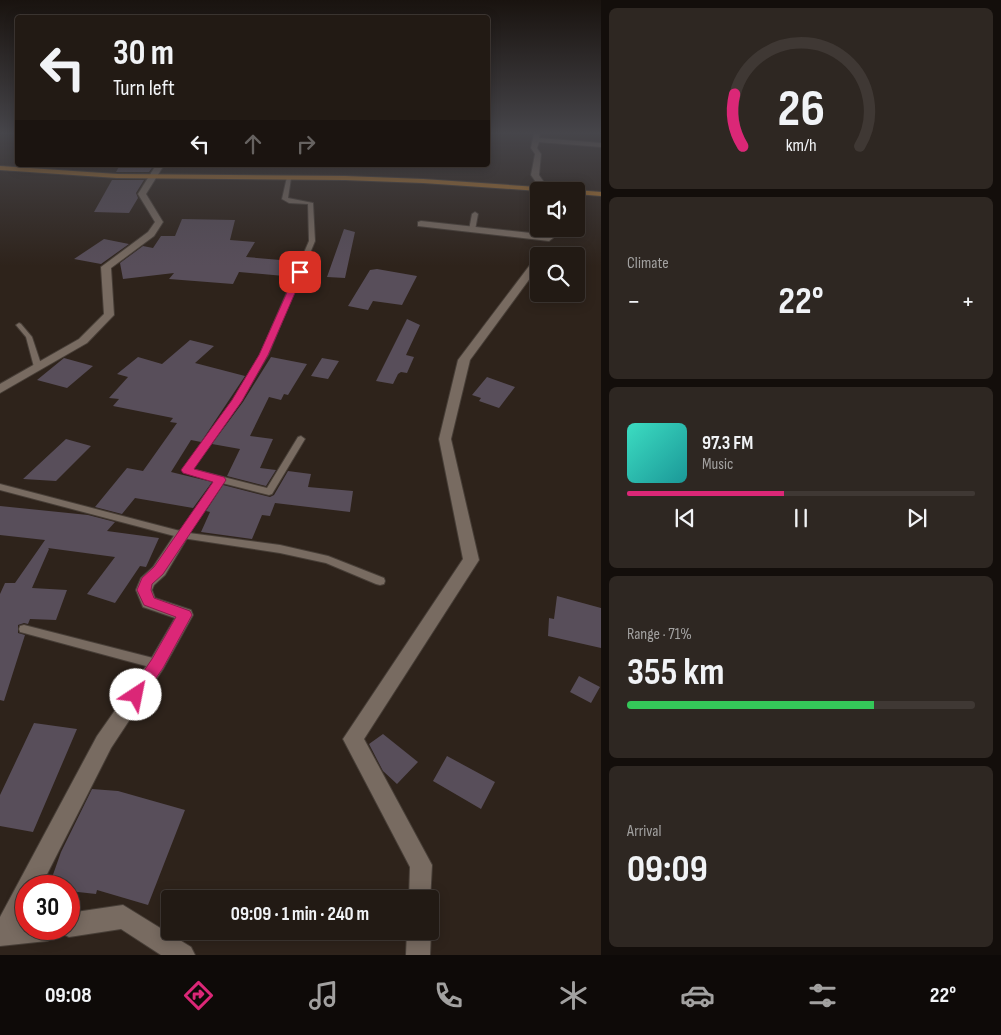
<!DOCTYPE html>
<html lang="en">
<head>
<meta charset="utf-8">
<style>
  body { margin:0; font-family:"Sofia Sans Condensed",sans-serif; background:#2e2722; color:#f1f3f6; height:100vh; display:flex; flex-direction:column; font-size:19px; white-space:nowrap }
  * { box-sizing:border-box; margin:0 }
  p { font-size:16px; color:#a2a1a0 }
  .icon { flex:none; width:28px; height:28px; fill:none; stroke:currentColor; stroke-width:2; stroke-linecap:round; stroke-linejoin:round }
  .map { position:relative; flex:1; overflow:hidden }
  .panel { display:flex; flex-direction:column; gap:8px; padding:8px; background:#130e0b; width:400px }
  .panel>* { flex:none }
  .guide { position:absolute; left:15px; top:15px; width:475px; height:152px; border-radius:5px; box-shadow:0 2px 12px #0003,0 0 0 1px #3f3834; background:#221a14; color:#f1f3f6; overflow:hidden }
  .controls { position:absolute; left:530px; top:182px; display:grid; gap:10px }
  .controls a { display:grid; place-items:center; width:55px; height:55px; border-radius:5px; background:#221a14; box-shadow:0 2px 12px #0003,0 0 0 1px #3f3834; font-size:25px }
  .speed { position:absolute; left:15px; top:875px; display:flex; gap:10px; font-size:25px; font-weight:700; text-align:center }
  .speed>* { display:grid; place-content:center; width:65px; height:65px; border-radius:50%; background:#221a14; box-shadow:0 2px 12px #0003,0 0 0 1px #3f3834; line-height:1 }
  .speed .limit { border:8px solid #d22; background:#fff; color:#111 }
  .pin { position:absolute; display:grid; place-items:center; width:42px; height:42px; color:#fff; margin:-21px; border-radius:10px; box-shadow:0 2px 8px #0006 }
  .me { position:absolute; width:55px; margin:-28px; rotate:34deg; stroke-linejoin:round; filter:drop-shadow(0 0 4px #0008) }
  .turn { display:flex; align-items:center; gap:18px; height:105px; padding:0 15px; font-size:22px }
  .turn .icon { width:65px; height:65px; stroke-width:2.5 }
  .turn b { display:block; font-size:35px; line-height:42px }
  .lanes { display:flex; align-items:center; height:48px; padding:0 15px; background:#0003; justify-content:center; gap:25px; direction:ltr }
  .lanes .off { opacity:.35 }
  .big { font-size:38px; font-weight:700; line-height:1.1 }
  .panel .tile { flex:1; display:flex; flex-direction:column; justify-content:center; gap:8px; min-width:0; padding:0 18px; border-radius:8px; background:#2e2722 }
  .panel .dial { align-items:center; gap:0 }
  .dial svg { height:130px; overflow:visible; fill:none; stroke:#3f3834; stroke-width:7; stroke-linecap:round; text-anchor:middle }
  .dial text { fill:#f1f3f6; stroke:none }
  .song { display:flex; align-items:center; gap:15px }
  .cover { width:60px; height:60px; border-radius:8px; background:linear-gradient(135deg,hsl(170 70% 55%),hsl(180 70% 35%)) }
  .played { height:5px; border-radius:2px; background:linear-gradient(90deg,#db2777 45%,#3f3834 45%) }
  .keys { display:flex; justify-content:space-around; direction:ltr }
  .heat { display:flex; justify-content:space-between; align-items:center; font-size:28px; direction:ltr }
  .charge { height:8px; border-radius:4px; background:linear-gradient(90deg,#34c759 71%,#3f3834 0) }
  .trip { position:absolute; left:161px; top:890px; width:278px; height:50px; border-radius:5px; background:#221a14; box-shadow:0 2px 12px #0003,0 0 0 1px #3f3834; font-weight:700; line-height:50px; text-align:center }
  .menu { display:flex; height:80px; justify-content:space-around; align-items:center; background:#0e0a08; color:#a2a1a0 }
  .menu .icon { width:35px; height:35px }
  .menu .current { color:#db2777 }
  .menu b { font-size:22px; color:#f1f3f6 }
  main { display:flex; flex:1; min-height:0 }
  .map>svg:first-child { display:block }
  .building { fill:#584e5a }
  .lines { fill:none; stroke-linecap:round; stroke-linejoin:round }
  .service-casing { stroke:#473e37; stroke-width:2 }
  .minor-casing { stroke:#473e37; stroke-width:2 }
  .primary-casing { stroke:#473e37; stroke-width:2 }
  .service { fill:#786b61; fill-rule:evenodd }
  .minor { fill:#786b61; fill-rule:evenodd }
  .primary { fill:#b5782c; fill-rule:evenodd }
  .route { fill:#db2777; stroke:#8e194d }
</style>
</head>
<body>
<main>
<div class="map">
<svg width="601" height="955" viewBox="0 0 601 955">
  <rect width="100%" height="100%" fill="#2e231b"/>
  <!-- building -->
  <path class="building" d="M120,165H154L149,172H116Z
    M112,180H144L136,193L138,198L129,213L94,212Z
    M182,219L235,220L230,240L255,242L246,257L292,261L284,276L239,272L233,284L169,279L174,273L123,279L120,263L143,246L153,248L161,236H175Z
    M344,229L355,232L345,278L327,277Z
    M104,239L129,244L101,264L74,259Z
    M377,269L417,276L402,305L373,301L368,310L348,306L370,270Z
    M407,319L420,325L406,355L414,357L407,373L401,372L398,374L393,384L376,381Z
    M190,340L214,346L195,363L245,376L201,442L191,440L171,472L212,482L193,508L135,498L122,514L95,507L127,468L143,471L177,423L170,422L173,418L113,406L119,399L109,398L128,377L117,374L138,357L162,364Z
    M271,357L307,364L288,395L284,394L281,400L269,397L250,436L273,439L260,468L276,470L266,486L227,476L240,449L212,444L243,402Z
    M64,358L93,366L67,388L37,380Z
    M322,358L339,361L328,379L311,376Z
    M487,377L515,387L499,408L479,401L481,398L472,395Z
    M66,439L91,446L56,481L23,479Z
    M288,471L311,474L308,487L353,491L350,512L275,503L270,516L262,515L252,539L201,532L210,512L206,511L223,485L270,497L274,495Z
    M0,506L88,515L115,522L107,531L159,538L146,567L140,566L115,603L87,594L115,557L48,548L49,549L32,588L67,590L56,620L30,619L28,624L24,623L18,625V633L25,635L4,701L0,700V594L5,583H15L45,540L0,535Z
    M557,596L601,608V648L548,636L549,618L554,619Z
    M579,676L600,687L591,703L570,692Z
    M34,723L77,729L33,832L0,826V795Z
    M383,734L418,762L397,784L383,771L369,744Z
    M447,756L495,782L481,809L433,781Z
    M92,789L118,791L185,810L148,905L97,890L96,894L69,891V886H49L61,852Z"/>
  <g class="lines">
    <defs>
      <path id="service" d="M287,177L291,178L288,198L313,203L315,241L268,355L241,401L192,469L267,488L298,437L301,436L305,439L272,494L269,495L222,483L189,533L280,545L328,556L384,578L385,581L384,584L380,585L376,584L326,563L280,553L182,538L0,490V484L180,531L215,481L184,472L183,470L233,400L260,355L309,241L308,204L289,203L282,199Z
        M475,212L478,214L475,230L472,232L469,230L472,214Z
        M19,323L21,324L32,337L42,367L41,369H38L34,367L26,337L16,325Z
        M24,625L157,659L161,661L163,664L161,667L157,669L24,633L20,632L19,629L20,626Z"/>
      <path id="minor" d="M534,133H540L539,138L601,143V147L539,142L537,148L541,154L539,175L550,191H542L531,175L535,154L531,148Z
        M156,165H164L146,194L163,222L154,236L111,268L114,315L87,343L0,393V384L79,339L104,314L101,267L148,232L155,222L138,194Z
        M421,221L549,235L553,238L549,241L418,226V222Z
        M539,256V266L470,360L451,439L479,560L364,739L432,865L430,902V899H409L410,867L343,739L463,559L439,439L458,360L536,257Z
        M182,530L187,531L189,535L165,575L154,585L152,590L155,598L191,610L193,615L163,669L111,748L41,886H26V914L23,921L26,920V929H59L55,937L47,941L0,946V917L97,736L151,659L175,618L143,607L136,590L141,578L153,567L177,531Z
        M123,905L191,947L195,955H161L121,929L69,937L61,933L59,929H69V913Z
        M430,929L431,931L430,955H406L407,931H430Z"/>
      <path id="primary" d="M0,166L117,174L345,176L423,179L566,189L570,191H539L423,183L345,180L117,178L0,170Z
        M576,190L601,192V196L576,194V191H573Z"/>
    </defs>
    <!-- service casing -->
    <use href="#service" class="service-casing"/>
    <!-- minor casing -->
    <use href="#minor" class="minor-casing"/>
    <!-- primary casing -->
    <use href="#primary" class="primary-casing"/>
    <!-- service -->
    <use href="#service" class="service"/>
    <!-- minor -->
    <use href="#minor" class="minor"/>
    <!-- primary -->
    <use href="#primary" class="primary"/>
  </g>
  <!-- sky -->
  <linearGradient id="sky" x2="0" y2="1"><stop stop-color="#19130f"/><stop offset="0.5" stop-color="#46454a"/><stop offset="1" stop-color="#46454a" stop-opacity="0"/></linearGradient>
  <rect width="601" height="266" fill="url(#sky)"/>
  <!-- route -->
  <path class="route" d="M297,270L304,272L268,355L242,401L194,469L224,477L226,480L163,574L152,584L151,590L154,598L190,611L192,615L163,668L141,700L136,702L131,700L129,695L131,690L152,659L176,617L144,605L137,590L142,578L154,567L213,482L183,473L181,470L232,400L259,355Z"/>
</svg>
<div class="controls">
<a><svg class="icon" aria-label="sound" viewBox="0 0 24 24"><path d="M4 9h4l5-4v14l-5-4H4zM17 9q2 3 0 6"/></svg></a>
<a><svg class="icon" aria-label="search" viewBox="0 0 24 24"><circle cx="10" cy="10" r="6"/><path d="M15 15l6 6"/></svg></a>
</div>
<div class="speed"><div class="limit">30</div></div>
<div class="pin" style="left:300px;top:272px;background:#d93025"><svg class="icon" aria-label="arrive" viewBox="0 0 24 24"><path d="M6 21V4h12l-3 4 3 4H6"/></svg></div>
<svg class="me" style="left:136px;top:695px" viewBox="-20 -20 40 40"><circle r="19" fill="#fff"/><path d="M0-13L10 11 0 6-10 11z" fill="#db2777"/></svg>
<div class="trip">09:09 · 1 min · 240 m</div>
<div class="guide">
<div class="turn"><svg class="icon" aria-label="left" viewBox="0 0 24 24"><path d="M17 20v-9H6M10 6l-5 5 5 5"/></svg><div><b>30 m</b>Turn left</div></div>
<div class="lanes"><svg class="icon" aria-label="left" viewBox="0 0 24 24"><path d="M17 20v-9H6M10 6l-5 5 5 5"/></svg><svg class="icon off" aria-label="ahead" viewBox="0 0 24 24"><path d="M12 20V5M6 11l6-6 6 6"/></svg><svg class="icon off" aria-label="right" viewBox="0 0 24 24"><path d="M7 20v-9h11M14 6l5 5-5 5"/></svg></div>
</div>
</div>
<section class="panel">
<div class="tile dial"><svg viewBox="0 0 100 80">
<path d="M14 69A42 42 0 1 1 86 69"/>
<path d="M14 69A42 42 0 0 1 9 37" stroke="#db2777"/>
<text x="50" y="56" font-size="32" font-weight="700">26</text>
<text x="50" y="72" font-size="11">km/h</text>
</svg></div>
<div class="tile"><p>Climate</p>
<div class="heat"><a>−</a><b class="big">22°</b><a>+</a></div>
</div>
<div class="tile">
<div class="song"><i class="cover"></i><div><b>97.3 FM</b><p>Music</p></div></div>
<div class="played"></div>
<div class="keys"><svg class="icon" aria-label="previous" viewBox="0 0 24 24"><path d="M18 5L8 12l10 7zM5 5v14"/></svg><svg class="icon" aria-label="pause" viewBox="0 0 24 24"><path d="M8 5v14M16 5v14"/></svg><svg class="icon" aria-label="next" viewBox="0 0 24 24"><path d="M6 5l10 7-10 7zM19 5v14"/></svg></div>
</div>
<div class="tile"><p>Range · 71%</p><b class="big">355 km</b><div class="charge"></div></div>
<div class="tile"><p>Arrival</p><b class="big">09:09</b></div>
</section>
</main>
<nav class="menu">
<b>09:08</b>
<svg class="icon current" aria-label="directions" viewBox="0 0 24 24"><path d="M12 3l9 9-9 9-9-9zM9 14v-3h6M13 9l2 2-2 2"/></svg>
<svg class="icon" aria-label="music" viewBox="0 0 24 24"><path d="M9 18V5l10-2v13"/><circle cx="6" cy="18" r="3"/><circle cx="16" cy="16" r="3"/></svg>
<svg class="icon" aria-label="phone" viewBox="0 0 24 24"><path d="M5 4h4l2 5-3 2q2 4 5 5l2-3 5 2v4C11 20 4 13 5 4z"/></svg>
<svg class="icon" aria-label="climate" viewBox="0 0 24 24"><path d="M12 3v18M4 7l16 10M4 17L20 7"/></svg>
<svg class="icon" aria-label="car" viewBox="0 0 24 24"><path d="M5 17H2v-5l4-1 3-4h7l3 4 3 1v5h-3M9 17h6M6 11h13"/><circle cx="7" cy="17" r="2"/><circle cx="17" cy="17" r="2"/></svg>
<svg class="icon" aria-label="filters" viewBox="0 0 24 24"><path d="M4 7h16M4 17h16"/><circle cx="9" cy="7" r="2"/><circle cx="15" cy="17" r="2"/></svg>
<b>22°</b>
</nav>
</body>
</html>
